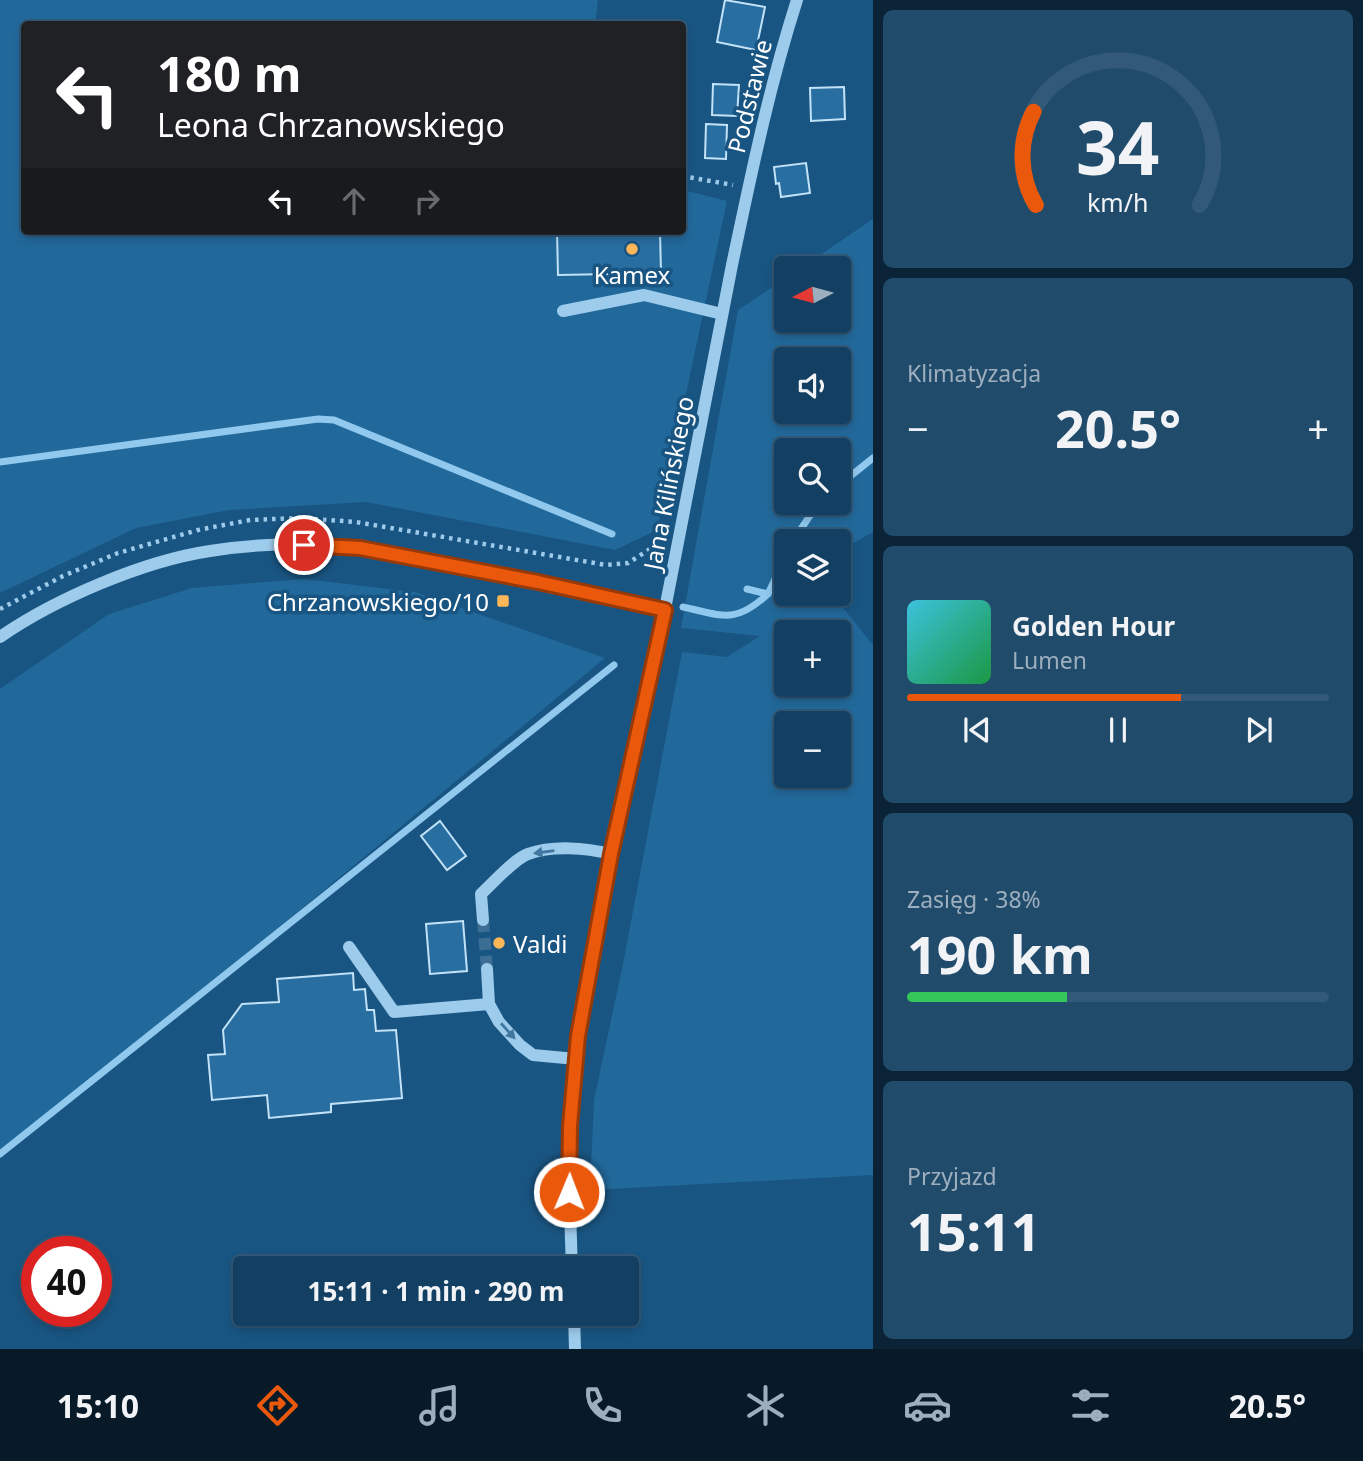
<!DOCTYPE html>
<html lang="pl">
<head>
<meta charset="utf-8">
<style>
  body { margin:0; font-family:"Noto Sans",sans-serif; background:#204b6b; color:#f1f3f6; height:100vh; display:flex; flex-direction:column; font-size:26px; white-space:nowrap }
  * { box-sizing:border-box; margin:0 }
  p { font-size:23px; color:#9dafbe }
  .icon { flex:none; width:38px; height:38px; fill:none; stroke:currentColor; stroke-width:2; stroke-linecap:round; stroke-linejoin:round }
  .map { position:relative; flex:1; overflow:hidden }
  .details { display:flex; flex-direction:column; gap:10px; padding:10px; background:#0a2336; width:490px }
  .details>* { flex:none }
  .banner { position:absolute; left:21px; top:21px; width:665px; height:214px; border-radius:7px; box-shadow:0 4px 10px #0003,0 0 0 2px #325977; background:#202124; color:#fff; overflow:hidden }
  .needle { width:46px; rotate:264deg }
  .buttons { position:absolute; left:774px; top:256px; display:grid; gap:14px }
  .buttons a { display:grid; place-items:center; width:77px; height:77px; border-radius:7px; background:#134062; box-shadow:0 4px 10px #0003,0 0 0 2px #325977; font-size:35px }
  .speed { position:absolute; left:21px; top:1236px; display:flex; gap:14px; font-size:35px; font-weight:700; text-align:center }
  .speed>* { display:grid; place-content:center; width:91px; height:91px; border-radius:50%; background:#134062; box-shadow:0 4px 10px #0003,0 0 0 2px #325977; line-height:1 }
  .speed .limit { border:10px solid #d22; background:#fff; color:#111 }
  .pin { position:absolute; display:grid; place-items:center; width:60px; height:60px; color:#fff; margin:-30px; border:4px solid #fff; border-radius:50%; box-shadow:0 2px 7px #0007 }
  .me { position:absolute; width:77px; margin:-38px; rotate:1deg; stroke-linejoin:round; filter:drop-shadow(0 0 5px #0008) }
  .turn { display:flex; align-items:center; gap:24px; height:147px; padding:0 21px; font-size:32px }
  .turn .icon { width:91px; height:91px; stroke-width:2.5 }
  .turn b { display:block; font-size:49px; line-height:60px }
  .lanes { display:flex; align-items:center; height:66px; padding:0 21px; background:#0003; justify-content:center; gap:35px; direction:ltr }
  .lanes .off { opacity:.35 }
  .big { font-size:52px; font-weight:700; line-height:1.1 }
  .details .tile { flex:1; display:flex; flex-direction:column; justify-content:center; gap:10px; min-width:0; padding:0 24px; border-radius:10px; background:#204b6b }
  .details .dial { align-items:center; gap:0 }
  .dial svg { height:182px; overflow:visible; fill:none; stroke:#325977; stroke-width:7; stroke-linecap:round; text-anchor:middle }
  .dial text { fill:#f1f3f6; stroke:none }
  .song { display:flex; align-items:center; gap:21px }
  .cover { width:84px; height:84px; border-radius:10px; background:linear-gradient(135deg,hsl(190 70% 55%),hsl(140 70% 35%)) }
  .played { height:7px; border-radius:4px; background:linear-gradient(90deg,#ea580c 65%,#325977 65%) }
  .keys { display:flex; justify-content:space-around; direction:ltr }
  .heat { display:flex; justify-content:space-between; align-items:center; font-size:38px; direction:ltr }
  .charge { height:10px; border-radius:5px; background:linear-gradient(90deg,#34c759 38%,#325977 0) }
  .trip { position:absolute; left:233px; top:1256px; width:406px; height:70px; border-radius:7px; background:#134062; box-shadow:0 4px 10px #0003,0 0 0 2px #325977; font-weight:700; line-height:70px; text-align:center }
  .tabs { display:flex; height:112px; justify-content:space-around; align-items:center; background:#081a27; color:#9dafbe }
  .tabs .icon { width:49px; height:49px }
  .tabs .selected { color:#ea580c }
  .tabs b { font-size:32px; color:#f1f3f6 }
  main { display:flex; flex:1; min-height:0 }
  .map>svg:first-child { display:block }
  .green { fill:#22699b; fill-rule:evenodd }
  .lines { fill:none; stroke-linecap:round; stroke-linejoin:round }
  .stream { stroke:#90c8ee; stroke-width:7 }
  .building { fill:#286ea1; stroke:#c2e2f8; stroke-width:2 }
  .minor-tunnel { stroke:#3c6e95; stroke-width:12; stroke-dasharray:12 6; stroke-linecap:butt }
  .path { stroke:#9dcbeb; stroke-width:4.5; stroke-dasharray:3.5 5; stroke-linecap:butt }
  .minor { stroke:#9dcbeb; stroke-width:12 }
  .oneway { fill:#4178a2 }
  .route-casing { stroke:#983908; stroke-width:18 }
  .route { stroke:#ea580c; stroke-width:12 }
  .poi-dot { fill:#feb758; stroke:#195582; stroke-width:2.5 }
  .labels { text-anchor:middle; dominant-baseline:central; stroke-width:7; stroke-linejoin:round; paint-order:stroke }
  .street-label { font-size:24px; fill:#fff; stroke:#195582 }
  .poi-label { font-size:24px; fill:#fff; stroke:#195582 }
</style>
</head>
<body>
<main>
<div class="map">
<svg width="873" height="1349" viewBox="0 0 873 1349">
  <rect width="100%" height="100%" fill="#195582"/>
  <!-- green -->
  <path class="green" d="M0,0H598L595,24H24V231H682L683,190L727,201L657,530L615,550L366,502L229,510L136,528L0,593Z
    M873,219V532L838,552V541H786V593H831L873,645V1175L590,1190L594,1100L623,964L682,652L727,657L760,636L681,628L738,310L786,278V320H838V268H801ZM786,359H838V411H786ZM786,450H838V502H786ZM786,632H838V684H786ZM786,723H838V775H786Z
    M304,579L415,592L605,658L0,1158V689L109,614L192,588Z"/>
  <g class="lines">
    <!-- stream -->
    <path class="stream" d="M0,462L318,419L334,420L612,534
      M838,486L873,458
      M793,541L819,502
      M747,589L768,594L786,556
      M683,607C724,616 735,624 768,594
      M0,1154L614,665"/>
  </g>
  <!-- building -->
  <path class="building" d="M725,0L765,7L756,50L717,42Z
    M713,84L739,85L737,116L712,115Z
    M844,87L845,119L811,121L810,88Z
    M706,124L727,125L726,159L705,158Z
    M806,163L810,193L781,197L779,183L776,184L774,167Z
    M557,231H660L661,273L558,275Z
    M440,821L466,856L447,870L421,836Z
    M463,921L467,971L430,974L426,924Z
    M353,973L354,990L365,989L367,1010H374L376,1031L396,1030L402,1098L331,1104V1112L269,1118L267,1095L212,1100L208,1055L225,1054L223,1030L242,1004L279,1002L277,979Z"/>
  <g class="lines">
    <!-- minor-tunnel -->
    <path class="minor-tunnel" d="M483,920L487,969"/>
    <!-- path -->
    <path class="path" d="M682,176L733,185
      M0,609L63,576L118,553L198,530L250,520L300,518L356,522L606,565L628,563L661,542"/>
    <!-- minor -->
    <path class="minor" d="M563,311L644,295L722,314
      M0,637C55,599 143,561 210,551C258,543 309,543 358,548C395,551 432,561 468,568C534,581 599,594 665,610
      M483,920L481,894C492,884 514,859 528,854C553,845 586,848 611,854
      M349,947L394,1012L489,1004
      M487,969L489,1004L499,1022L520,1045L533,1055L576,1059
      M572,1269C569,1191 567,1113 578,1035C599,892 636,751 665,609C688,494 709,379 732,265C751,175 769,87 797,0
      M574,1314L575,1349"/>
  </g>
  <!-- one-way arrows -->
  <defs><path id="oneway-solid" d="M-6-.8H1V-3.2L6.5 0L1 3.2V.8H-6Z" transform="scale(1.75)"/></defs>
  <g class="oneway">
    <use href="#oneway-solid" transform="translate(544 852) rotate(172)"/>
    <use href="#oneway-solid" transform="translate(508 1031) rotate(48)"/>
  </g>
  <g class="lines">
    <defs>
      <path id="route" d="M304,545L360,548L538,582L665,610L611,854L578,1036L570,1126L569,1192"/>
    </defs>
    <!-- route casing -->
    <use href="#route" class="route-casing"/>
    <!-- route -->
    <use href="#route" class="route"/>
  </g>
  <!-- markers -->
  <g class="poi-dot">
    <circle cx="632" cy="249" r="7"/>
    <rect x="496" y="594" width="14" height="14" rx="3.5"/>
    <circle cx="499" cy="943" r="7"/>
  </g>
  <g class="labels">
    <!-- street labels -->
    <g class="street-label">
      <text transform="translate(749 96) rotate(-76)">Podstawie</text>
      <text transform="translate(668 483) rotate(-79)">Jana Kilińskiego</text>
    </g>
    <!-- poi labels -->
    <g class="poi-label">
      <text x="632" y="274">Kamex</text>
      <text x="489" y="601" text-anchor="end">Chrzanowskiego/10</text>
      <text x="513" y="943" text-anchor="start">Valdi</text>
    </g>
  </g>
</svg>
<div class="buttons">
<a><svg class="needle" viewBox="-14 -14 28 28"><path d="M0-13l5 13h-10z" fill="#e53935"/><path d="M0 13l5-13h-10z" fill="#9dafbe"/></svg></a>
<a><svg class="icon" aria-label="sound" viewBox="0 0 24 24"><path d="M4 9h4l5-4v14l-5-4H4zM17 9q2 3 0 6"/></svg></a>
<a><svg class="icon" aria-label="search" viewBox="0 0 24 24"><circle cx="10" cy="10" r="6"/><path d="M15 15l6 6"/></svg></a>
<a><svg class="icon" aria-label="layers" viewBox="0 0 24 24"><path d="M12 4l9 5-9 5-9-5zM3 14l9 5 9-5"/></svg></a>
<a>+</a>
<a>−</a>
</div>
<div class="speed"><div class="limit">40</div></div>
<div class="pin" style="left:304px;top:545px;background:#d93025"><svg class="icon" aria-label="arrive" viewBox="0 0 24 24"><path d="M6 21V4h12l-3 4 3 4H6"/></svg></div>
<svg class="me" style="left:569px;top:1192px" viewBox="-20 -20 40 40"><circle r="17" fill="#ea580c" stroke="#fff" stroke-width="3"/><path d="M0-11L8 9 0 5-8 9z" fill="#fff"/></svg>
<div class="trip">15:11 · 1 min · 290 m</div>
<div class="banner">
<div class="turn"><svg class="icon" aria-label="left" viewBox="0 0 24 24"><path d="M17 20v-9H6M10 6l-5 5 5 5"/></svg><div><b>180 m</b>Leona Chrzanowskiego</div></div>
<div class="lanes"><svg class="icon" aria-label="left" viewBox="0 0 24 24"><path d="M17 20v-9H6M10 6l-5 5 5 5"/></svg><svg class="icon off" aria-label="ahead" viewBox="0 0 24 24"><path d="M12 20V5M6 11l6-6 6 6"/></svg><svg class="icon off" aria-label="right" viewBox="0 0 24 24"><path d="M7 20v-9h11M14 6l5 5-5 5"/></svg></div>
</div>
</div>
<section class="details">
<div class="tile dial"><svg viewBox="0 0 100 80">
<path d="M14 69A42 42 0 1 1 86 69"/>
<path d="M14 69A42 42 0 0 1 13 28" stroke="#ea580c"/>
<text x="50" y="56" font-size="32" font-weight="700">34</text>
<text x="50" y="72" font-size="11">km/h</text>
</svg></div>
<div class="tile"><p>Klimatyzacja</p>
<div class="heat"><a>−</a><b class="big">20.5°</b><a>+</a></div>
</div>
<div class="tile">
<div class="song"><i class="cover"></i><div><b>Golden Hour</b><p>Lumen</p></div></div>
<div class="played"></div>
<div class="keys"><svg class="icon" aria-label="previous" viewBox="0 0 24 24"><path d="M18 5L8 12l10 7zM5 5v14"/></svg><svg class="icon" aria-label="pause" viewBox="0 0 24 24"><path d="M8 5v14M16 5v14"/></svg><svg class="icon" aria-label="next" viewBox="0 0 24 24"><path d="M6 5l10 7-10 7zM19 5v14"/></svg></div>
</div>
<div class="tile"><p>Zasięg · 38%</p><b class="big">190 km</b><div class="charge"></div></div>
<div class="tile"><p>Przyjazd</p><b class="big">15:11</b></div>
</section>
</main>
<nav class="tabs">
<b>15:10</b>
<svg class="icon selected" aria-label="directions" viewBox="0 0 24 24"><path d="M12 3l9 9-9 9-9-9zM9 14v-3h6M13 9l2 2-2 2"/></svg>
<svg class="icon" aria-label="music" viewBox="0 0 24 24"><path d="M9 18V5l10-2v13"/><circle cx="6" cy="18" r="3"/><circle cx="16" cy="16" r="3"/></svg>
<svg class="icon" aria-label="phone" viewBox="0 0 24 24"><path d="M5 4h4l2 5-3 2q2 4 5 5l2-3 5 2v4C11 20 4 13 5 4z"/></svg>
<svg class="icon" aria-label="climate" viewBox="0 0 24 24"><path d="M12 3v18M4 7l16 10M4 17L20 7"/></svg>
<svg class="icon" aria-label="car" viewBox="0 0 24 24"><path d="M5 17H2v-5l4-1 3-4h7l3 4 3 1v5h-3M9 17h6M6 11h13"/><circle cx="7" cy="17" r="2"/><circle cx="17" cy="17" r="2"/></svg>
<svg class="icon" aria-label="filters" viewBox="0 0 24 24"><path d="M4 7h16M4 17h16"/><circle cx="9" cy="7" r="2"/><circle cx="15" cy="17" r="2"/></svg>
<b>20.5°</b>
</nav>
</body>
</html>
